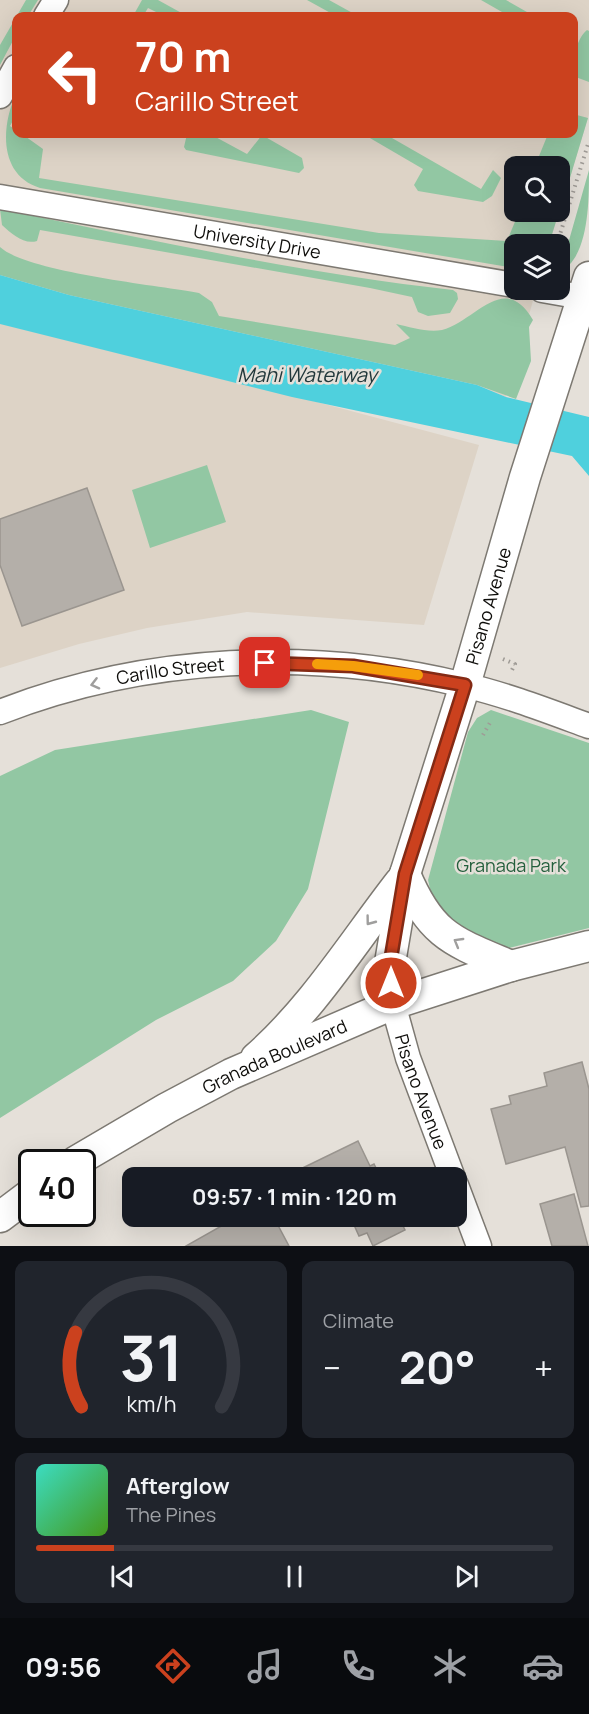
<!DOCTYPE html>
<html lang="en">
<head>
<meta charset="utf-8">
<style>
  body { margin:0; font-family:Manrope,sans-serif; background:#20242c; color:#f1f3f6; height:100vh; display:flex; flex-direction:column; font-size:22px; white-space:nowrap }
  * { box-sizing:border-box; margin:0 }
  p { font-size:20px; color:#9ea1a6 }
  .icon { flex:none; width:33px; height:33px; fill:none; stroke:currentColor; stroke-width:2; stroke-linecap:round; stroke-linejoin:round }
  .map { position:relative; height:1246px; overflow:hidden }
  .details { display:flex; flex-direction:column; gap:15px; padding:15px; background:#0d0f14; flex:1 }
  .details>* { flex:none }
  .top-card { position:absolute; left:12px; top:12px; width:566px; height:126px; border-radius:12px; box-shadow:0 6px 24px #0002; background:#cb411e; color:#fff; overflow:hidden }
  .fabs { position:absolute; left:504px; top:156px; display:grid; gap:12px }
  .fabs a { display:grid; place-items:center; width:66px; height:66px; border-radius:12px; background:#171b24; box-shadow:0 6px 24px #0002; font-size:30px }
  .speed { position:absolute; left:18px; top:1149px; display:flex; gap:12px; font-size:30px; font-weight:700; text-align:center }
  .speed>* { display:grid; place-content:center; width:78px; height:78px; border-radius:50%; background:#171b24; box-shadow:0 6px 24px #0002; line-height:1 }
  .speed .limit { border:3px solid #111; border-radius:9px; background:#fff; color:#111 }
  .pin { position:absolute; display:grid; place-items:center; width:51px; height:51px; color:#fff; margin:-26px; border-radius:12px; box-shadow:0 3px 9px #0006 }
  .me { position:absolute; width:66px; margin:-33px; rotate:0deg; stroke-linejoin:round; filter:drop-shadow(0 0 4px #0008) }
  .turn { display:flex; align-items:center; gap:21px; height:126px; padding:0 24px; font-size:27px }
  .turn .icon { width:78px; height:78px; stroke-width:2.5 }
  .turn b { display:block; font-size:42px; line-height:51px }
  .big { font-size:45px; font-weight:700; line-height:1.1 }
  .details .widget { flex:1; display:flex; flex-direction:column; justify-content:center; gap:9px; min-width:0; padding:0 21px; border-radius:12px; background:#20242c }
  .details .dial { align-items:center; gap:0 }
  .dial svg { height:156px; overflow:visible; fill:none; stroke:#363941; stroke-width:7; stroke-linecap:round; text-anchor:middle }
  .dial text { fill:#f1f3f6; stroke:none }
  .song { display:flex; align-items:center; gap:18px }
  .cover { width:72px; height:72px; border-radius:9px; background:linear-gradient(135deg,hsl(170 70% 55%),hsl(100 70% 35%)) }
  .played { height:6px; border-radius:3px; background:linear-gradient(90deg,#cb411e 15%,#363941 15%) }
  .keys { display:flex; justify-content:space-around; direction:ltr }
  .heat { display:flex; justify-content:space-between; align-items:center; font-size:33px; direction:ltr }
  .details .tiles { flex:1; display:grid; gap:15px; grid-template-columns:1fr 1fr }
  .widget:last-child { grid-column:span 2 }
  .trip { position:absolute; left:122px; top:1167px; width:345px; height:60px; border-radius:12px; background:#171b24; box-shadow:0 6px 24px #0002; font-weight:700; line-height:60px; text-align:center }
  .tab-bar { display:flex; height:96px; justify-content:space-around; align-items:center; background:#090b0e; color:#9ea1a6 }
  .tab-bar .icon { width:42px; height:42px }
  .tab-bar .on { color:#cb411e }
  .tab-bar b { font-size:27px; color:#f1f3f6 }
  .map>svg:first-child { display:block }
  .built { fill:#ddd3c6; fill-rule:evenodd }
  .green { fill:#92c7a3 }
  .water { fill:#4fd0dd }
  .building { fill:#b4afa9; stroke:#9a958f; stroke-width:1.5 }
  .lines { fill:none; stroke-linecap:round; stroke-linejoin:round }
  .minor-casing { stroke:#7d7972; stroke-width:27 }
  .tertiary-casing { stroke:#7d7972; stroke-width:33 }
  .path { stroke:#9f9b96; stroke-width:4; stroke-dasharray:1.5 4.5; stroke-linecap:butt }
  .minor { stroke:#fff; stroke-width:24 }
  .tertiary { stroke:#fff; stroke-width:30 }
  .oneway { stroke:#9f9e9d }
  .route-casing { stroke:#842a14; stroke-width:15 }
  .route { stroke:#cb411e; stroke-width:10 }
  .slow { stroke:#f59e0b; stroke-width:10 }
  .labels { text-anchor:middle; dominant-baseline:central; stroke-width:5; stroke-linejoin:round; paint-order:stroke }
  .street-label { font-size:18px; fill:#0e0d0a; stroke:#e5e0d9 }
  .park-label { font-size:18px; fill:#235f3c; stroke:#e5e0d9 }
  .water-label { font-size:20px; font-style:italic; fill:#22383b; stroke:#e5e0d9 }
</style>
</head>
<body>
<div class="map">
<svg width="589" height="1246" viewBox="0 0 589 1246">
  <rect width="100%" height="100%" fill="#e5e0d9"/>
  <!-- built -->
  <path class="built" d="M0,0H589V114L560,211V166H514V212H559L549,244H514V290H536L506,397L477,385L69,295L0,275ZM16,16H573V134H16Z
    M0,318L479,445L424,625L247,612L147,628L79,644L0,668Z"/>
  <!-- green -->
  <path class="green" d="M26,0H38L28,16H16V35L0,65V45Z
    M142,0H158L187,16H164L148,8L143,16H133Z
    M307,0H329L358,16H336Z
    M481,0H506L534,16H509Z
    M587,30L589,31V82L573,76C573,62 575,40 587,30Z
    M16,94V115L10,126L16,130V134H22L43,149L39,178L379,233L507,241L519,212H559L549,244H514V268L40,188C0,176 0,129 16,94Z
    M573,114L588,118L560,211V166H535L548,134H573Z
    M187,134H210L247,154L262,135L302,158L304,168L299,173L186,150L184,147Z
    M363,134H385L481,189L493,170L501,178L492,196L483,202L418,191L414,185L423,169Z
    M589,170C589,202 589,257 560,272Z
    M0,209C150,240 301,273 453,290L457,293L458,299L450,313L428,316L418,312L412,297L370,288L40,230L37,241C24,245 12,234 2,225Z
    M0,247C27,272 156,285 199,293L212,302L219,316L395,345L410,338L396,324C410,327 428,333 442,330C475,322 504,270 533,320L529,327L531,361L516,399L477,385L69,295L0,275Z
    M207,465L226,522L150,548L132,490Z
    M311,710L349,722L308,889L276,941L233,981L156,1020L0,1118V776L55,750Z
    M491,710L589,743V928L509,948C489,945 450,923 438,906C432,898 430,889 428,880L468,732L477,718Z"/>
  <!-- water -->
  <path class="water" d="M0,275L69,295L477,385L506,397L589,417V476L572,456L292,397L0,324Z"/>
  <!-- building -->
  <path class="building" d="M87,488L124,590L22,626L0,565V519Z
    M582,1062L589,1089V1206L581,1207L565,1147L506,1164L491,1109L511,1104L509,1096L547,1086L544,1073Z
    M358,1141L370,1166L374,1164L381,1178H282Z
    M574,1194L588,1246H552L540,1204Z
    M239,1216H273L289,1246H186Z
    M350,1216H398L405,1230L373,1246L367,1233L359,1236Z"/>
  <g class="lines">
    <defs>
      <g id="minor">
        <path d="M46,16L56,0"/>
        <path d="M0,96L16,67"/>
        <path id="s1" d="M0,197L514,285"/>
        <path d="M542,290L582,297"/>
        <path id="s2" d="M0,712C146,655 313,648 464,685C507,695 548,711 589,726"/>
        <path id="s3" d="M393,1004L408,1058L453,1178"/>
        <path d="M456,1185L479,1246"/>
      </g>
      <g id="tertiary">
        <path d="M405,874C431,936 452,941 511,966"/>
        <path id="s4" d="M393,1004L390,963L405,874L465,685L525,477L589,277"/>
        <path d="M256,1058C313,1008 354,941 400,882"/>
        <path id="s5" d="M75,1162L167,1108L231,1074L393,1004L511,966L589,946"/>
        <path d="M0,1217L32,1193"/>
      </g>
    </defs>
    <!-- minor casing -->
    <use href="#minor" class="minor-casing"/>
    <!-- tertiary casing -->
    <use href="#tertiary" class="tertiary-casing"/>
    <!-- path -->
    <path class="path" d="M557,244L589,141
      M503,659L515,664L512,670
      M483,735L491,721"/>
    <!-- minor -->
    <use href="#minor" class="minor"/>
    <!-- tertiary -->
    <use href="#tertiary" class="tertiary"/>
  </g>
  <!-- one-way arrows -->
  <defs><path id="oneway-chevron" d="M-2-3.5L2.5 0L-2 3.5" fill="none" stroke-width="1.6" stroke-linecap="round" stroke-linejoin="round" transform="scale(1.5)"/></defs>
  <g class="oneway">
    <use href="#oneway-chevron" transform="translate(95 684) rotate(166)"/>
    <use href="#oneway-chevron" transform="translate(370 921) rotate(127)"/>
    <use href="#oneway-chevron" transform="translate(458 942) rotate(-150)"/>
  </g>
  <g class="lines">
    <defs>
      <path id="route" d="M265,663L353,666L465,685L405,874L390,963L391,983"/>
    </defs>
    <!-- route casing -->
    <use href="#route" class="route-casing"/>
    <!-- route -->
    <use href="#route" class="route"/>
    <!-- slow -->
    <path class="slow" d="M317,664L353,666L418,675"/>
  </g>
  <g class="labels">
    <!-- street labels -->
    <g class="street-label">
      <text stroke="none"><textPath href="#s1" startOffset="261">University Drive</textPath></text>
      <text stroke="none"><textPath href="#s4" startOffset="412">Pisano Avenue</textPath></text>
      <text stroke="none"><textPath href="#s2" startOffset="176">Carillo Street</textPath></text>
      <text stroke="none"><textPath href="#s5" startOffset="226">Granada Boulevard</textPath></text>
      <text stroke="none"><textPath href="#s3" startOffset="92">Pisano Avenue</textPath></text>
    </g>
    <!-- park labels -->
    <g class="park-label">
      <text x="511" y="865">Granada Park</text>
    </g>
    <!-- water labels -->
    <g class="water-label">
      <text x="307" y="374">Mahi Waterway</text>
    </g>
  </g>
</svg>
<div class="fabs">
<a><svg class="icon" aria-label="search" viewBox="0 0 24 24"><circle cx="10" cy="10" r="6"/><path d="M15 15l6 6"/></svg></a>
<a><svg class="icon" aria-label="layers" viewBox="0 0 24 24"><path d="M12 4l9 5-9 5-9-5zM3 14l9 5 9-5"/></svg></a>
</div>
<div class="speed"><div class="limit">40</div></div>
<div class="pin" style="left:265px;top:663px;background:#d93025"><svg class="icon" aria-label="arrive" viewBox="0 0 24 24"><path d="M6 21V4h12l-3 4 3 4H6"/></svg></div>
<svg class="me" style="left:391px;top:983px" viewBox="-20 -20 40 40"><circle r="17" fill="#cb411e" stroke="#fff" stroke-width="3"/><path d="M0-11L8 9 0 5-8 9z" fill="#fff"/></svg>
<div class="trip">09:57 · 1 min · 120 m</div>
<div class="top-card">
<div class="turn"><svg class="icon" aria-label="left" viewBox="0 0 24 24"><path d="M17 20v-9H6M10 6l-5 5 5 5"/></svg><div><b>70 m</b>Carillo Street</div></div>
</div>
</div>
<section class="details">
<div class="tiles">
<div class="widget dial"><svg viewBox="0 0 100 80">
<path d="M14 69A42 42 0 1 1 86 69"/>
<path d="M14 69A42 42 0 0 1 11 31" stroke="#cb411e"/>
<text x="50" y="56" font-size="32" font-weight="700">31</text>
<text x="50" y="72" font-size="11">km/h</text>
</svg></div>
<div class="widget"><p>Climate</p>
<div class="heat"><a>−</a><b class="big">20°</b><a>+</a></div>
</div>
<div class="widget">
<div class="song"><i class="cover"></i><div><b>Afterglow</b><p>The Pines</p></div></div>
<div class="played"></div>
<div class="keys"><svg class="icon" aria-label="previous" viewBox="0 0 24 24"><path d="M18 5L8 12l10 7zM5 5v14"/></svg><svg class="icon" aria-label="pause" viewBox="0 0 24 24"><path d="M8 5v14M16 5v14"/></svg><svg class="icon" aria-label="next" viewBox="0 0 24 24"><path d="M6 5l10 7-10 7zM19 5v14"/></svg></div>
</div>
</div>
</section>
<nav class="tab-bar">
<b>09:56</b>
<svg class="icon on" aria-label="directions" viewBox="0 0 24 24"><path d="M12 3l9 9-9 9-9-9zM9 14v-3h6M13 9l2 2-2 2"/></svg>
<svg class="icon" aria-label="music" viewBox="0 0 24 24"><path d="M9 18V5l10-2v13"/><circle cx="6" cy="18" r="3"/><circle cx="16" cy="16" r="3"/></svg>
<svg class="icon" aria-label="phone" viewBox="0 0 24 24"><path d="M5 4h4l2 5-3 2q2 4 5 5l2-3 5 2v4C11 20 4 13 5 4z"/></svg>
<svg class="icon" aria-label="climate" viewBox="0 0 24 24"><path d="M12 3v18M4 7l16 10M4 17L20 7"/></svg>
<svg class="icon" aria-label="car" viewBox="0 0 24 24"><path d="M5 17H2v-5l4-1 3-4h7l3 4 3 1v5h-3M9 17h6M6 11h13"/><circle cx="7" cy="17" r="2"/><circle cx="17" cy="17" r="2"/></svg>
</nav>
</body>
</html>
